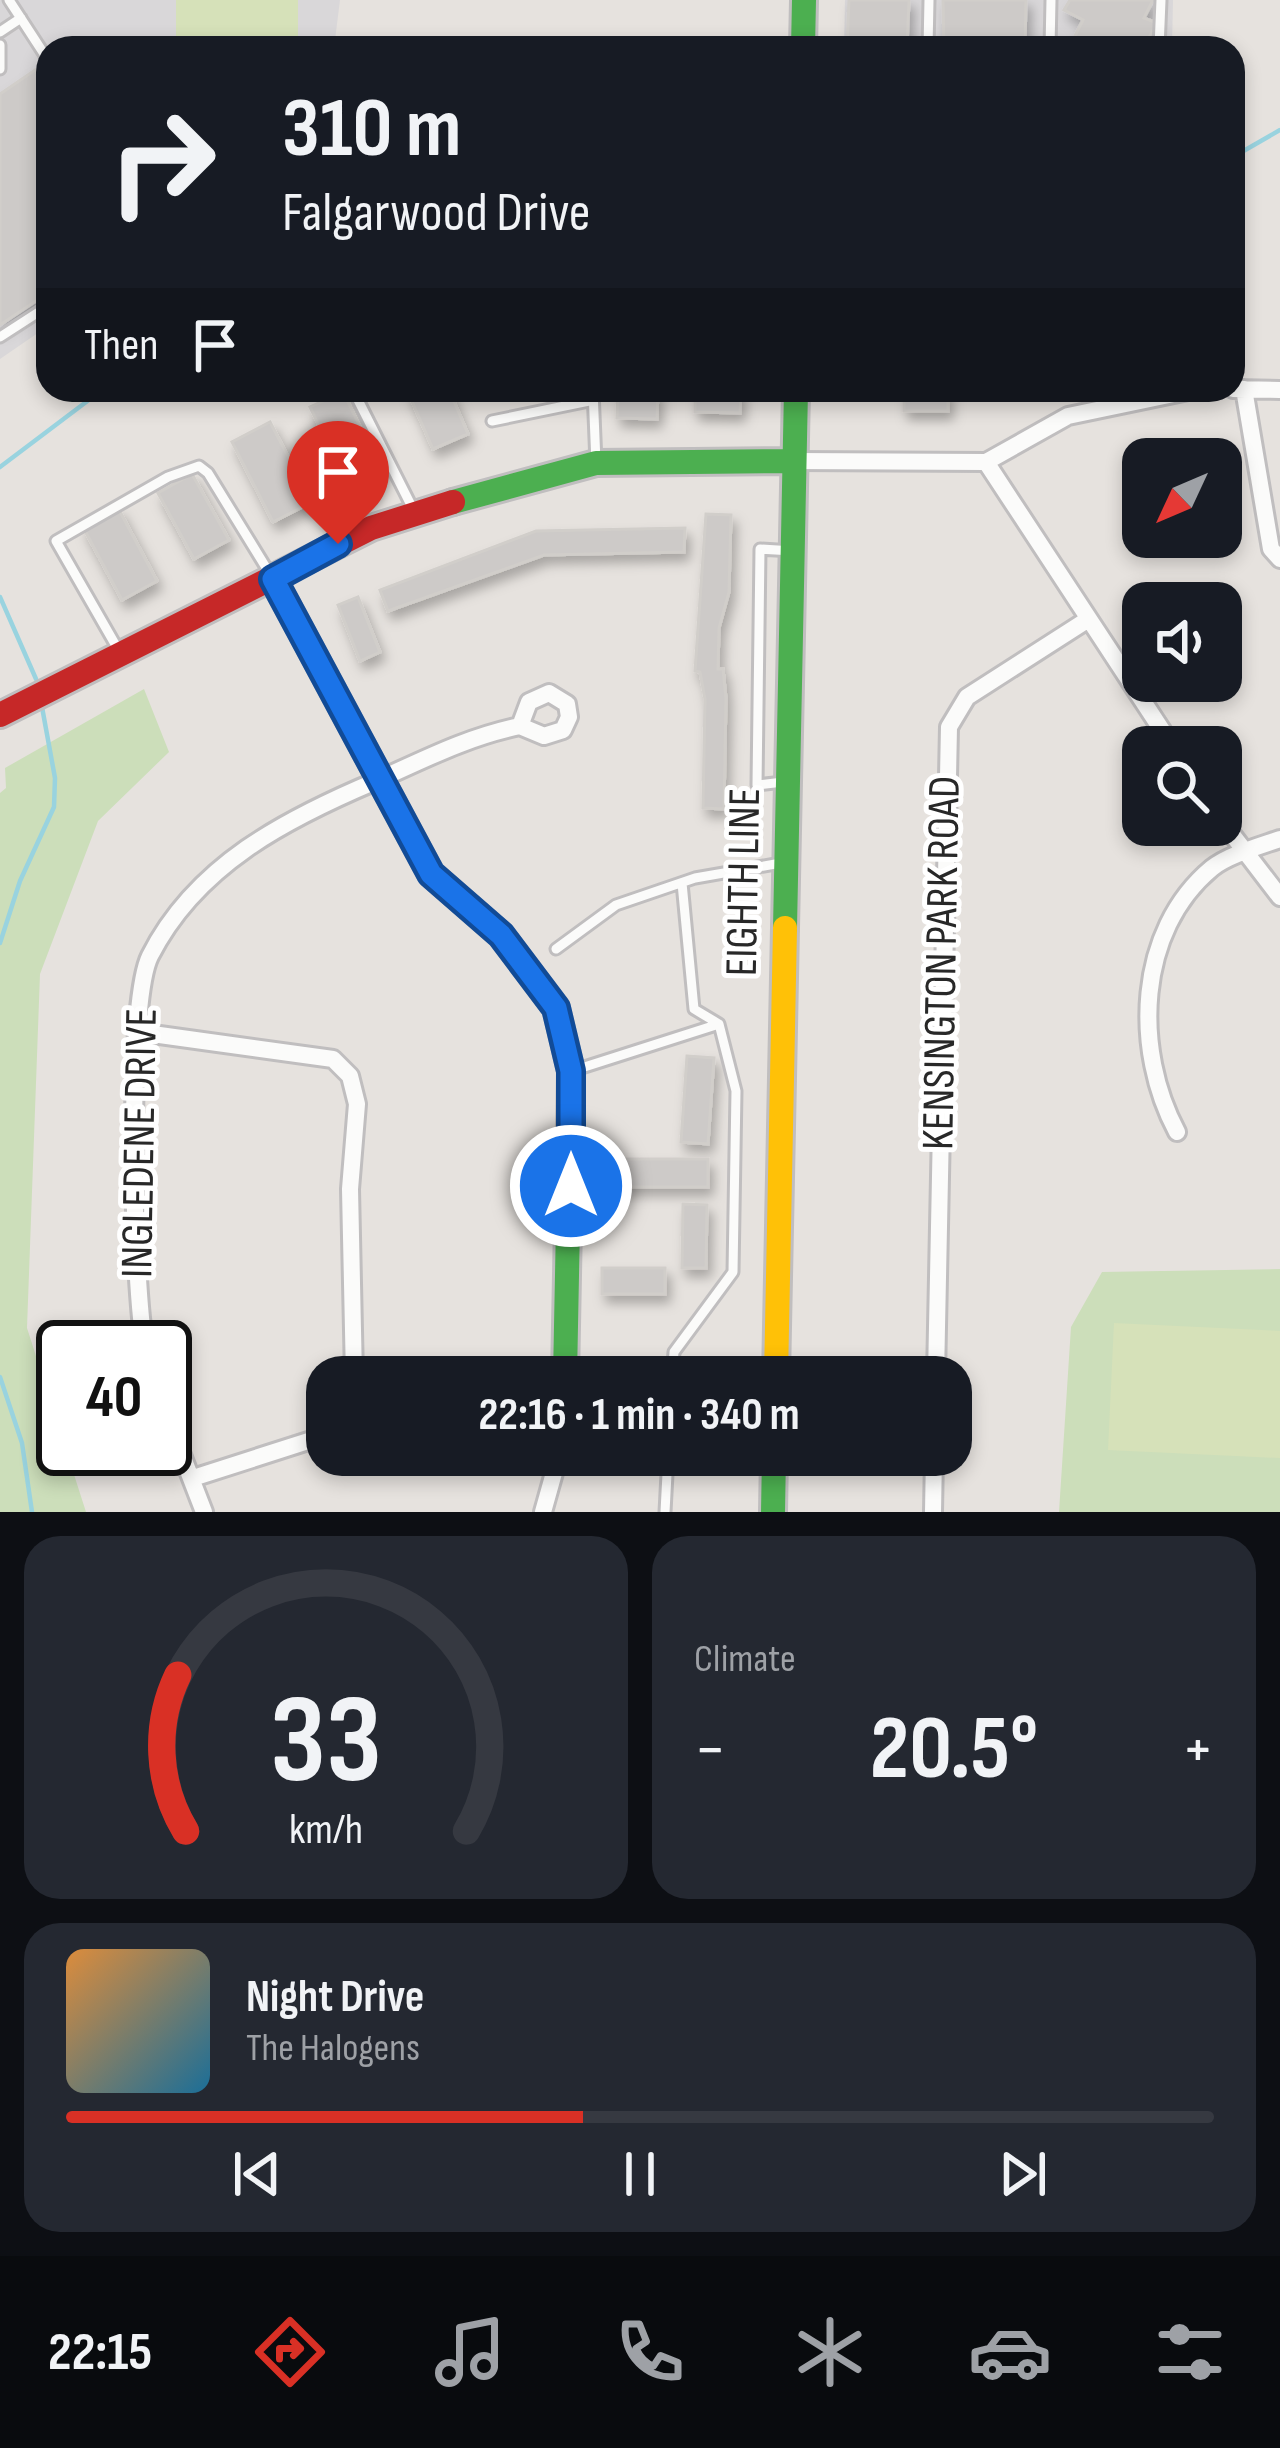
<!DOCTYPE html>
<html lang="en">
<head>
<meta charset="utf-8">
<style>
  body { margin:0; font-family:"Sofia Sans Condensed",sans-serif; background:#242831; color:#f1f3f6; height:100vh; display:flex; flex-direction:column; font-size:45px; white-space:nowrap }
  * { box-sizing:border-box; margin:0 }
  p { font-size:39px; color:#9ea1a6 }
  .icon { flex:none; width:66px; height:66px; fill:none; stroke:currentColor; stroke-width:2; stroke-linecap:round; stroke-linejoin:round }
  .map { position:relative; height:1512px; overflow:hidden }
  .panel { display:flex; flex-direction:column; gap:24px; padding:24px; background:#0d0f14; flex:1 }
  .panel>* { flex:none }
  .top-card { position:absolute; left:36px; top:36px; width:1209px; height:366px; border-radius:36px; box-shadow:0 6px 18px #0003; background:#171b24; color:#f1f3f6; overflow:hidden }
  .needle { width:78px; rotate:226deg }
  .buttons { position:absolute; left:1122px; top:438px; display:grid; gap:24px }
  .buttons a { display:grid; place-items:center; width:120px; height:120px; border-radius:24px; background:#171b24; box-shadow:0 6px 18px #0003; font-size:60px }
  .speed { position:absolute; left:36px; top:1320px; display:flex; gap:24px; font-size:60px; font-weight:700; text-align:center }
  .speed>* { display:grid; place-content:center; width:156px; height:156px; border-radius:50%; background:#171b24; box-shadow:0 6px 18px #0003; line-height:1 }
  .speed .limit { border:6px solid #111; border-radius:18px; background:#fff; color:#111 }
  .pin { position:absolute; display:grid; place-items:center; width:102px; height:102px; color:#fff; margin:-123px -51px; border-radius:50% 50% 50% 0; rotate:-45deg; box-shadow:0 0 12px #0007 }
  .pin .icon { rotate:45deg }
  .me { position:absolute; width:132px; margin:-66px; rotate:0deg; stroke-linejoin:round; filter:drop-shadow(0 0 9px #0008) }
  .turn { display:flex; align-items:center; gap:42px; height:252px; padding:0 48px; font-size:54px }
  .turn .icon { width:156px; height:156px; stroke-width:2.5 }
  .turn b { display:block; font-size:84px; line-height:102px }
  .then { display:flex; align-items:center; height:114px; padding:0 48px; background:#0003; gap:24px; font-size:45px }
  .big { font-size:90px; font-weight:700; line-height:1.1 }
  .panel .widget { flex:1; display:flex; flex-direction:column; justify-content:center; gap:18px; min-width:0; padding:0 42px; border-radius:36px; background:#242831 }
  .panel .dial { align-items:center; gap:0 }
  .dial svg { height:312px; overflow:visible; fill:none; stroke:#363941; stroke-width:7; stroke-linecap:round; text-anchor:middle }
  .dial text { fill:#f1f3f6; stroke:none }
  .song { display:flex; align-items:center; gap:36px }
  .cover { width:144px; height:144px; border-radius:18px; background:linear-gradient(135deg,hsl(30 70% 55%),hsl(200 70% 35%)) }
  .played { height:12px; border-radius:6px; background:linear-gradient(90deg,#d93025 45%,#363941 45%) }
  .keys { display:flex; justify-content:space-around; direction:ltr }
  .heat { display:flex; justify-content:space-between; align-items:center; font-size:66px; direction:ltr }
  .panel .tiles { flex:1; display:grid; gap:24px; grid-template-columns:1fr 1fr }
  .widget:last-child { grid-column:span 2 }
  .trip { position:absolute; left:306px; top:1356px; width:666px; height:120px; border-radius:36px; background:#171b24; box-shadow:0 6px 18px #0003; font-weight:700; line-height:120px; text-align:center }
  .dock { display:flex; height:192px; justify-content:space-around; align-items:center; background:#090b0e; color:#9ea1a6 }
  .dock .icon { width:84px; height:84px }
  .dock .active { color:#d93025 }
  .dock b { font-size:54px; color:#f1f3f6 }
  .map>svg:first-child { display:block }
  .industrial { fill:#d9d7d9 }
  .green { fill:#ccdeba }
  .pitch { fill:#d6e1b9 }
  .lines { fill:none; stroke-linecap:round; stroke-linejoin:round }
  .stream { stroke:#99d3df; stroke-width:4.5 }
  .building { fill:#cdcac8; stroke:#d1ceca; stroke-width:3; filter:url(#shadow) }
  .lane-casing { stroke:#c0bebf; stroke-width:15 }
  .street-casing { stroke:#c0bebf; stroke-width:22 }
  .fast-casing { stroke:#c0bebf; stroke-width:30 }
  .slow-casing { stroke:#c0bebf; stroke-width:30 }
  .jam-casing { stroke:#c0bebf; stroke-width:30 }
  .lane { stroke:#fbfbfa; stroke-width:9 }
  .street { stroke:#fbfbfa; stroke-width:16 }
  .fast { stroke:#4caf50; stroke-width:24 }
  .slow { stroke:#ffc107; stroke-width:24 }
  .jam { stroke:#c62828; stroke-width:24 }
  .route-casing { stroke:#114b97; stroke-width:30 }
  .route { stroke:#1a73e8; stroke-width:21 }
  .labels { text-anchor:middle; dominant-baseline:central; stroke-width:10; stroke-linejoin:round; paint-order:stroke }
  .street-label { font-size:45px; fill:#282828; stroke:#fff }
</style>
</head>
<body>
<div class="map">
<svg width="1280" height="1512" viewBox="0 0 1280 1512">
  <defs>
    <filter id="shadow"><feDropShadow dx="4.5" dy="8" stdDeviation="6" flood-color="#0004"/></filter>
  </defs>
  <rect width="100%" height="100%" fill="#e6e2de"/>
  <!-- industrial -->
  <path class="industrial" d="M0,0H340L334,48H48V326L0,359Z
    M845,0H1173L1172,48H844Z"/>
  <!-- green -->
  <path class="green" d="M144,689L169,752L98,821L40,974L27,1328L86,1512H0V793L6,788L5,768Z
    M1280,1269V1512H1059L1071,1327L1102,1272Z"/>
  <!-- pitch -->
  <path class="pitch" d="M176,0H298V48H176Z
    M1114,1323L1280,1331V1458L1108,1450Z"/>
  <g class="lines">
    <!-- stream -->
    <path class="stream" d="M1233,157L1280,130
      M0,467L102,390
      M0,597L36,679
      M0,943L20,881L54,807L55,778L42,707
      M0,1377L22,1443L32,1512"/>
  </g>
  <!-- building -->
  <path class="building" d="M849,0H909L907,48H847Z
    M943,0H1026L1025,48H944Z
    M1070,0H1153L1144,18L1157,23L1143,48H1069L1083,20L1064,10Z
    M35,70L48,90V293L0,325V94Z
    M407,390H449L468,434L433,449Z
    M618,390H658L657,419L617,418Z
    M695,390H741L740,413L695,412Z
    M904,390H948V411H904Z
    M343,392L381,469L347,485L310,407Z
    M270,422L312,502L273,522L232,442Z
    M192,474L229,540L194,559L158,493Z
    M118,508L157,581L122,600L83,527Z
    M706,514L731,515L729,592L719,628L718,669H723L726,698L724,809L703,808L705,699L700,672L695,671Z
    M685,528L684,552L544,555L388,611L380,590L536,531Z
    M358,597L380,652L360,661L338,605Z
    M687,1056L714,1058L708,1144L681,1142Z
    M606,1159H708V1187H606Z
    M683,1204L707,1205L706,1268H682Z
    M602,1268H665V1294H602Z"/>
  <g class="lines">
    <defs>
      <path id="lane" d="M9,0L48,60
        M0,32L21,18
        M0,45V69
        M928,48L929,0
        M1050,48L1051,0
        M1159,48L1161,0
        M0,337L48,306
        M353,390L415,513
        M593,390L596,463
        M492,421L594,400
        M119,651L56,541L168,477L199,466L208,473L270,574
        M783,782L757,785L760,549L793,551
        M556,949L616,905L695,878L781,863
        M575,1070L719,1024
        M672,1377L674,1352L733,1272L736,1091L719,1024L694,1009L682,883
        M665,1512L668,1455"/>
      <path id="street" d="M1233,389L1280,390
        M1244,389L1271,549L1280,559
        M794,461L986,462L1068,416L1193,390
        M986,462L1173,747
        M549,693L567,704L569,717L563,730L544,736L520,726L529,702Z
        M1221,820L1280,897
        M138,1032L333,1059L350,1076L357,1104L350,1189L354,1377
        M1177,1132C1133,1050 1136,931 1212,868C1228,855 1260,846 1280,839
        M145,1347C133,1287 126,1004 150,956C196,865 286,819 376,781C425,759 467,737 520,726
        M936,1377L949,727L967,697L1087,620
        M165,1411L204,1512
        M193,1478L327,1435
        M543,1512L559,1455
        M933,1512L934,1455"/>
      <path id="fast" d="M803,48L804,0
        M453,502L596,463L794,461
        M273,579L431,874L501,935L556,1008L571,1071L565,1377
        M785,928L796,390
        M773,1512L774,1455"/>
      <path id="slow" d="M776,1377L785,928"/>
      <path id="jam" d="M0,715L371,528L453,502"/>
    </defs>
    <!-- lane casing -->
    <use href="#lane" class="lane-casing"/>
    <!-- street casing -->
    <use href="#street" class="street-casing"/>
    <!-- fast casing -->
    <use href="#fast" class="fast-casing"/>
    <!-- slow casing -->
    <use href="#slow" class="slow-casing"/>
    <!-- jam casing -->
    <use href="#jam" class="jam-casing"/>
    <!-- lane -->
    <use href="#lane" class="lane"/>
    <!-- street -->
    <use href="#street" class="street"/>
    <!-- fast -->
    <use href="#fast" class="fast"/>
    <!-- slow -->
    <use href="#slow" class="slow"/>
    <!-- jam -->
    <use href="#jam" class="jam"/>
  </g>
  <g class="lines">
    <defs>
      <path id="route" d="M338,544L273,579L431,874L501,935L556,1008L571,1071V1186"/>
    </defs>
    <!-- route casing -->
    <use href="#route" class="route-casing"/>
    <!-- route -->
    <use href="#route" class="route"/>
  </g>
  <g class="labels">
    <!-- street labels -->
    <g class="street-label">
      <text transform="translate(744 882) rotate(-89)">EIGHTH LINE</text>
      <text transform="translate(942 963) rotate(-89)">KENSINGTON PARK ROAD</text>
      <text transform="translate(140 1143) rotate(-89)">INGLEDENE DRIVE</text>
    </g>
  </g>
</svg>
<div class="buttons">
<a><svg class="needle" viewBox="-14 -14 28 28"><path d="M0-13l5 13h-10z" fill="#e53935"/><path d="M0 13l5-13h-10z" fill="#9ea1a6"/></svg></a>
<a><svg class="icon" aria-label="sound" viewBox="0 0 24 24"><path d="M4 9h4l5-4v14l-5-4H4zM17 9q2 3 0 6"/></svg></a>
<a><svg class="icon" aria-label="search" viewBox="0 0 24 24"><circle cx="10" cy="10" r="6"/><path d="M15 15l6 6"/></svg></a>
</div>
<div class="speed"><div class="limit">40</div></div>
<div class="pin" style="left:338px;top:544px;background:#d93025"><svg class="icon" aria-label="arrive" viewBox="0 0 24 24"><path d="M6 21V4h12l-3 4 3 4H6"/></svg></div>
<svg class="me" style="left:571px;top:1186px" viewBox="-20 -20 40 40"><circle r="17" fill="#1a73e8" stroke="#fff" stroke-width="3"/><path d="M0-11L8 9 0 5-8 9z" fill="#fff"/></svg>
<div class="trip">22:16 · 1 min · 340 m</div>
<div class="top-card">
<div class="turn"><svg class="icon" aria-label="right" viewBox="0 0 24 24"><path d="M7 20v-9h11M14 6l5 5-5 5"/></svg><div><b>310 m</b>Falgarwood Drive</div></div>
<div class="then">Then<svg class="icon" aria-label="arrive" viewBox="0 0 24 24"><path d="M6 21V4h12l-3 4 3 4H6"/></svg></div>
</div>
</div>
<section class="panel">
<div class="tiles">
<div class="widget dial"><svg viewBox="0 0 100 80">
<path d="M14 69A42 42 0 1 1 86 69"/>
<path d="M14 69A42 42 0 0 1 12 29" stroke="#d93025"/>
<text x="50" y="56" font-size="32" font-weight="700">33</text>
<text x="50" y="72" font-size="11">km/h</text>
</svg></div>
<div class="widget"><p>Climate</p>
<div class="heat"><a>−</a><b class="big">20.5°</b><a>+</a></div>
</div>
<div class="widget">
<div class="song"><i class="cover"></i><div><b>Night Drive</b><p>The Halogens</p></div></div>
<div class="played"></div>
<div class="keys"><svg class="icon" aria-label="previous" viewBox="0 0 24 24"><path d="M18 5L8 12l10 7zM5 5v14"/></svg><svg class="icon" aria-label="pause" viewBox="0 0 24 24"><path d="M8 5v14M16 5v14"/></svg><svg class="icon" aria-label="next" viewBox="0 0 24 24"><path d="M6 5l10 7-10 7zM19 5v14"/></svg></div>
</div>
</div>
</section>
<nav class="dock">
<b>22:15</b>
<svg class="icon active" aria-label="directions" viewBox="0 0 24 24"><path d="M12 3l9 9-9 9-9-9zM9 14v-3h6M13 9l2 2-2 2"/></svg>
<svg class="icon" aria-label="music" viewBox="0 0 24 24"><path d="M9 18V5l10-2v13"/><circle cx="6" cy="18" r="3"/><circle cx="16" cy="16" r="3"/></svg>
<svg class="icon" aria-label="phone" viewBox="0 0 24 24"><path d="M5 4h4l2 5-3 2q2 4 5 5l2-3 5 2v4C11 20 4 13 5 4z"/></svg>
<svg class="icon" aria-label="climate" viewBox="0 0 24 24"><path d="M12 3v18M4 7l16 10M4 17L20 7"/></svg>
<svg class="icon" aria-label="car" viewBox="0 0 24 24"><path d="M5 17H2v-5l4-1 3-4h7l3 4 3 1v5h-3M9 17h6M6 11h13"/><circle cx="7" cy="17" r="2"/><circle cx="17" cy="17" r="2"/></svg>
<svg class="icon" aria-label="filters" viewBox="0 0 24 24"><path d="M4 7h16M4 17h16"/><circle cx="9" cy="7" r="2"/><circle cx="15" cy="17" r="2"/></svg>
</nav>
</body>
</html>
